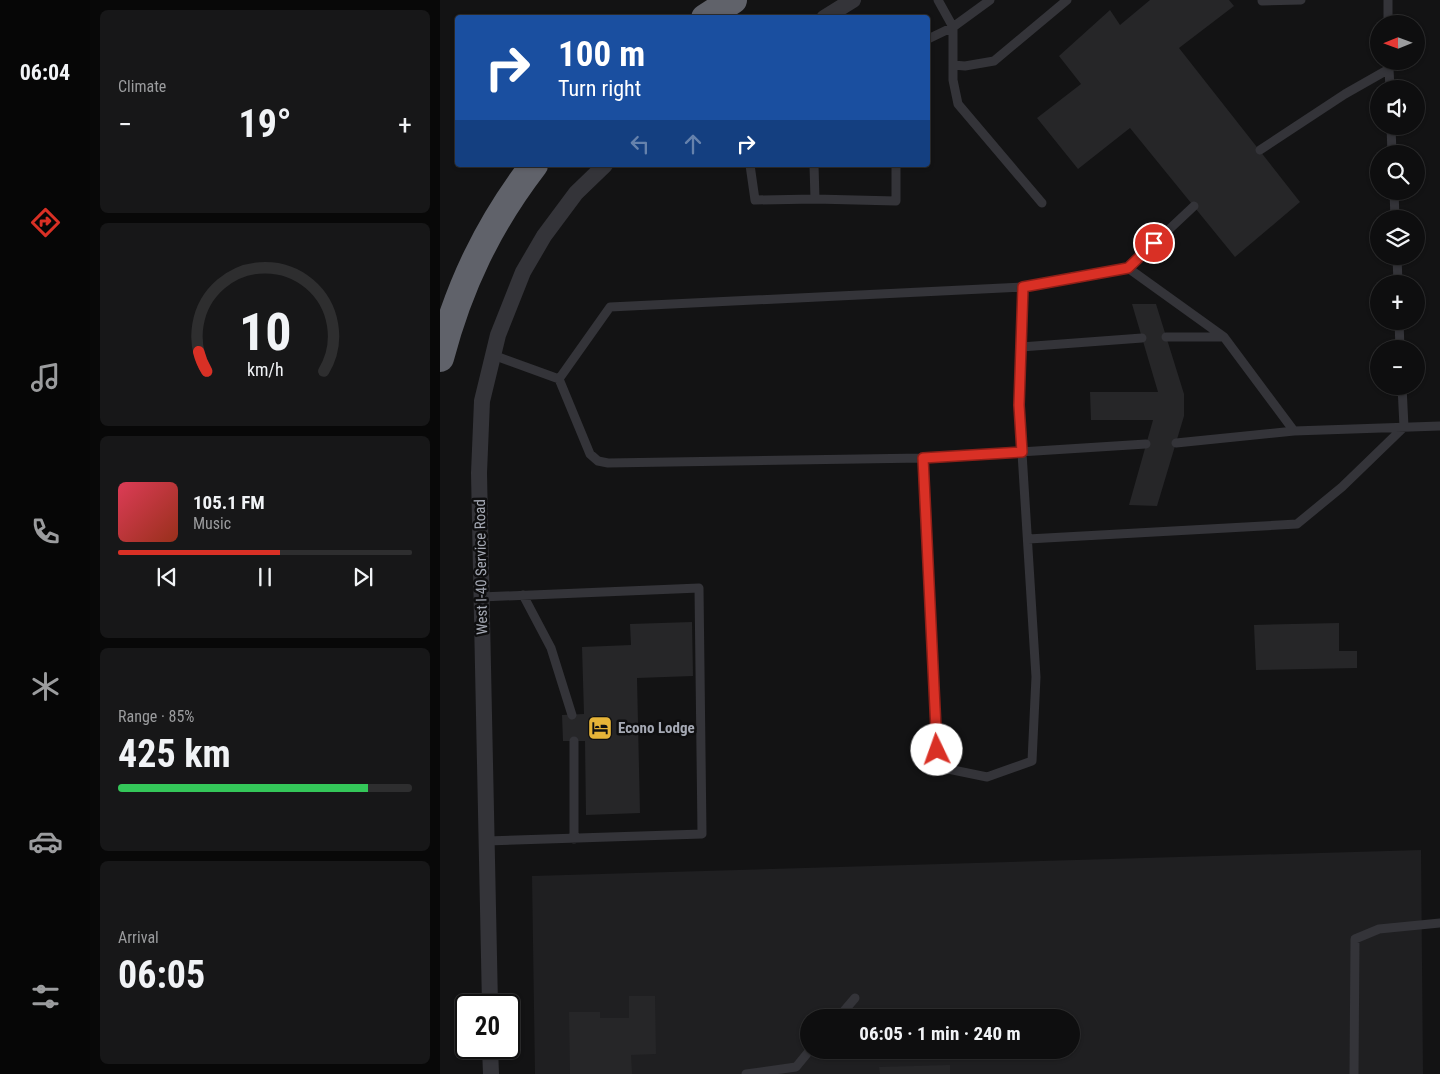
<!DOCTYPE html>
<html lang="en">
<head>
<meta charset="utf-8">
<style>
  body { margin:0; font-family:"Roboto Condensed",sans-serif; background:#171718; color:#f1f3f6; height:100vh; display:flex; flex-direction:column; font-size:19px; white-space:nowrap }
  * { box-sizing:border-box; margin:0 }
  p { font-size:16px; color:#9b9c9e }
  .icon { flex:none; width:28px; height:28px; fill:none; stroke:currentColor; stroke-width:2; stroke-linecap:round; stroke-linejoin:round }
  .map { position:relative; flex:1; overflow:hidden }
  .panel { display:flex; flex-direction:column; gap:10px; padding:10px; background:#080808; width:350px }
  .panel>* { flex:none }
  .top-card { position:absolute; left:15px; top:15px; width:475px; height:152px; border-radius:5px; box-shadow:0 1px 4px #0004,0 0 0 1px #2e2e2f; background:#1a4fa0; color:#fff; overflow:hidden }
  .needle { width:32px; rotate:269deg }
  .fabs { position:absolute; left:930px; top:15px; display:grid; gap:10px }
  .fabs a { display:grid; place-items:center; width:55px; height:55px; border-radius:50%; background:#0e0e0f; box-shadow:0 1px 4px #0004,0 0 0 1px #2e2e2f; font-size:25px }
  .speed { position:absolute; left:15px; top:994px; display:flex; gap:10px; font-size:25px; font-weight:700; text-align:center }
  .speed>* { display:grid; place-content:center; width:65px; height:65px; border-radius:50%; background:#0e0e0f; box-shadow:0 1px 4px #0004,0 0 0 1px #2e2e2f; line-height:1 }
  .speed .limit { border:2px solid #111; border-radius:8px; background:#fff; color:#111 }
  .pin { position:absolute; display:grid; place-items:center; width:42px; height:42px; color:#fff; margin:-21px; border:2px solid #fff; border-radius:50%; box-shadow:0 1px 5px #0007 }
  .me { position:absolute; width:55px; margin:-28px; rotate:357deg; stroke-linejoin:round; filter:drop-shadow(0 0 4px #0008) }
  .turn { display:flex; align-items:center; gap:18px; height:105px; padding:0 20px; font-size:22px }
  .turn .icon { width:65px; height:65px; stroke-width:2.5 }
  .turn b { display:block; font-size:35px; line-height:42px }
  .lanes { display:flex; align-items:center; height:48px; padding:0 20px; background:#0003; justify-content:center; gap:25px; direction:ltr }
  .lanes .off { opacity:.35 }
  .big { font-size:38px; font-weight:700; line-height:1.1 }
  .panel .card { flex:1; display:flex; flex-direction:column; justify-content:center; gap:8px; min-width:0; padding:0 18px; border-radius:8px; background:#171718 }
  .panel .dial { align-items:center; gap:0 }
  .dial svg { height:130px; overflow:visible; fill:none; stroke:#2e2e2f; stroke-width:7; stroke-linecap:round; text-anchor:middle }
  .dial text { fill:#f1f3f6; stroke:none }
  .song { display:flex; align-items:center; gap:15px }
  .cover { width:60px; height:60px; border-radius:8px; background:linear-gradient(135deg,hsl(350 70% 55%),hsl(10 70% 35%)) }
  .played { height:5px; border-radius:2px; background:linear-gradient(90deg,#d93025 55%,#2e2e2f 55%) }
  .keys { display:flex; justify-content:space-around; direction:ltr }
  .heat { display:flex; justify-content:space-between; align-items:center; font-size:28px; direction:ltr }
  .charge { height:8px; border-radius:4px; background:linear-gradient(90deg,#34c759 85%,#2e2e2f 0) }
  .trip { position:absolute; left:360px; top:1009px; width:280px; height:50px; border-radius:25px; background:#0e0e0f; box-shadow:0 1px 4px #0004,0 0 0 1px #2e2e2f; font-weight:700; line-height:50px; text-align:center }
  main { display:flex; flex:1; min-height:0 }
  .dock { display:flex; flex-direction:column; width:90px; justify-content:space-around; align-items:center; background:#060606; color:#9b9c9e }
  .dock .icon { width:35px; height:35px }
  .dock .current { color:#d93025 }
  .dock b { font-size:22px; color:#f1f3f6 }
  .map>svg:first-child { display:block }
  .built { fill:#1f1f21; fill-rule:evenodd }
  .building { fill:#262628 }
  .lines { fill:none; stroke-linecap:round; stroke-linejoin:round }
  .lane { stroke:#343439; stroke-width:9 }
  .street { stroke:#343439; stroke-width:16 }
  .highway { stroke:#60626a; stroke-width:28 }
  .route-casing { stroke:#8d1f18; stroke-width:12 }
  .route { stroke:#d93025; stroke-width:9 }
  .labels { text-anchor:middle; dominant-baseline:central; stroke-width:5; stroke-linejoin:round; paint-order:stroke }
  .street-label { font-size:15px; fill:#a5a9b4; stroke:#0e0e0f }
  .poi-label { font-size:15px; font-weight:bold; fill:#a5a9b4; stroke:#0e0e0f; text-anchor:start }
</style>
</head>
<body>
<main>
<nav class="dock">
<b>06:04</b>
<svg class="icon current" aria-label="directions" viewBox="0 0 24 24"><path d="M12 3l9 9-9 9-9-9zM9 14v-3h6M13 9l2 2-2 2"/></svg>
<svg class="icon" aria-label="music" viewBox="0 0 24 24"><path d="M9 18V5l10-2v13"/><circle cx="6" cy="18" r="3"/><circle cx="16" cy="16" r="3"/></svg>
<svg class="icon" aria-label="phone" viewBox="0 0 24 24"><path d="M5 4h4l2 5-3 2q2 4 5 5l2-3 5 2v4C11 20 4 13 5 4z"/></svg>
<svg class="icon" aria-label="climate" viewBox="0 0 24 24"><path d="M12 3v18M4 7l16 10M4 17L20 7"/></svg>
<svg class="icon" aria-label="car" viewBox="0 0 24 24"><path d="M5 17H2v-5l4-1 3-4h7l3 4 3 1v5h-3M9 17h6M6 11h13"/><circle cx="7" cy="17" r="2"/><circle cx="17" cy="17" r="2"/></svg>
<svg class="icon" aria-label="filters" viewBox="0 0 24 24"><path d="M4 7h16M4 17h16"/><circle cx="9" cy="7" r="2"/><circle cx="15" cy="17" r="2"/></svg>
</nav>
<section class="panel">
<div class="card"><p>Climate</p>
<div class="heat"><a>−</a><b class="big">19°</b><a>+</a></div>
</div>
<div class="card dial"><svg viewBox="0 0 100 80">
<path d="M14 69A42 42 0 1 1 86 69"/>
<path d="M14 69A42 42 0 0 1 9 57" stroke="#d93025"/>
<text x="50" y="56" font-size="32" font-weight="700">10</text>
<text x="50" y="72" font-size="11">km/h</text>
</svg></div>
<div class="card">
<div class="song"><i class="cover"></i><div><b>105.1 FM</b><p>Music</p></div></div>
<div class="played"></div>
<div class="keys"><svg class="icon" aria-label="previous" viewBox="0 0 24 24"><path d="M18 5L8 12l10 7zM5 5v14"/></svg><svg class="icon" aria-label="pause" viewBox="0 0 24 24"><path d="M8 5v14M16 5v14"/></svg><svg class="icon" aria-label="next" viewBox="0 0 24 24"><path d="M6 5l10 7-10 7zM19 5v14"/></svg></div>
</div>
<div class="card"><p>Range · 85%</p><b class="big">425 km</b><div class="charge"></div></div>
<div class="card"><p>Arrival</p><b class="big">06:05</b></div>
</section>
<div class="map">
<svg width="1000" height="1074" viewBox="0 0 1000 1074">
  <rect width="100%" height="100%" fill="#131314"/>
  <!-- built -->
  <path class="built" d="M981,850L983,1074H95L92,876ZM369,1018H631V1050H369Z"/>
  <!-- building -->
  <path class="building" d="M710,0H789L794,6L739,48L860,202L795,257L690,128L638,169L597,118L641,84L619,56L670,10L680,25Z
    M692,304H716L744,394V416L717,506L689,505L713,420H651L650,392H718Z
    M252,622L253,676L197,678L200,813L146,815L145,741H123L122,715L144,714L142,647L191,645L190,624Z
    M899,623V651H917V668L816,670L814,625Z
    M189,996H215L216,1054L191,1055L192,1074H130L129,1012H160V1018H189Z
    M510,1065V1074H440L439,1067Z"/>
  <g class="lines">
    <!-- lane -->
    <path class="lane" d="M498,0L513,27L550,0
      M948,0V24
      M822,1L861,0
      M488,39L513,27V80L518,104L602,203
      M513,65L525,66L554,61L627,0
      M951,126L952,154
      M820,150L905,94L949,69L950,89
      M310,165L315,200L375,199L374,165
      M954,191L955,219
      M375,199L456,201V165
      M957,256L958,284
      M688,268L754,206
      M959,321L960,349
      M726,337H783
      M581,347L702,338
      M53,355L119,379L170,307L583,287L688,268L784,337L854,431L1000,426
      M119,379L150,454L158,461L168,463L483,458L706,444
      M736,443L854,431
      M483,458L497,750L508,769L547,777L592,761L596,677L579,405L583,287
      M588,539L857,524L902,487L964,427L962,386
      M83,595L111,648L132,715
      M41,597L259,588L262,834L46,841
      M134,741V839
      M398,1018L415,998
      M306,1074L356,1067L370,1050
      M914,1074L915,939L939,929L1000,923"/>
    <!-- street -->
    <path class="street" d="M384,18L413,0
      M50,1005L39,473L42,401L58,335L83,272L104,236L136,193L165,165
      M50,1048L51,1074"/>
    <!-- highway -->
    <path class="highway" d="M265,18L293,0
      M0,358C19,286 48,225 94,165"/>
  </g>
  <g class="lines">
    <defs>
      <path id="route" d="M497,750L483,458L582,452L579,405L583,287L688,268L714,243"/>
    </defs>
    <!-- route casing -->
    <use href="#route" class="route-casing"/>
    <!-- route -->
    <use href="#route" class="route"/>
  </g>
  <!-- icons -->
  <defs>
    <symbol id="hotel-square" viewBox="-11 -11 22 22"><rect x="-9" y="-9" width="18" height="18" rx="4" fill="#e6b438" stroke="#0e0e0f"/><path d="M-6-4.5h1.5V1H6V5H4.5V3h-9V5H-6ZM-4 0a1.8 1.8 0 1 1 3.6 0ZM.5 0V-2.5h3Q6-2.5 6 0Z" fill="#111"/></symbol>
  </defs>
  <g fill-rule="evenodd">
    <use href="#hotel-square" x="146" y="714" width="28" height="28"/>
  </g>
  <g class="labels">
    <!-- street labels -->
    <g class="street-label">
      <text transform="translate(41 567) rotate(-91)">West I-40 Service Road</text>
    </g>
    <!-- poi labels -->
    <g class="poi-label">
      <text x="178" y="728">Econo Lodge</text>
    </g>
  </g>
</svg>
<div class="fabs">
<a><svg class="needle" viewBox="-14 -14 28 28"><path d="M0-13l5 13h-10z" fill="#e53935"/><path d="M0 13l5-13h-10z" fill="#9b9c9e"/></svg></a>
<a><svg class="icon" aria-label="sound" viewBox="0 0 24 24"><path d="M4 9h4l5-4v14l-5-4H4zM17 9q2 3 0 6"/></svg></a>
<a><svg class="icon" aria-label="search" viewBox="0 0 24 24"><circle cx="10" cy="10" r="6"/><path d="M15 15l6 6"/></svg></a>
<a><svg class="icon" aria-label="layers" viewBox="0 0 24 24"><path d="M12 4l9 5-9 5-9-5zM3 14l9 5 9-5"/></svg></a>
<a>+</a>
<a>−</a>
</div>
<div class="speed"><div class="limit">20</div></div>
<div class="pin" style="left:714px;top:243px;background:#d93025"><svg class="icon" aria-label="arrive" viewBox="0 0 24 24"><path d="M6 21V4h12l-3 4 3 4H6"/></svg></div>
<svg class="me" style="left:497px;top:750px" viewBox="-20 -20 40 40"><circle r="19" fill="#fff"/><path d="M0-13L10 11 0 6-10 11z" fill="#d93025"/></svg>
<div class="trip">06:05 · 1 min · 240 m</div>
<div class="top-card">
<div class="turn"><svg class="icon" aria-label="right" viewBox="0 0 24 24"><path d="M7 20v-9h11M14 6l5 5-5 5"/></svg><div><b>100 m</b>Turn right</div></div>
<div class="lanes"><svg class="icon off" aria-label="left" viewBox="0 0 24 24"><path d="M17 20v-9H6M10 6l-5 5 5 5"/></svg><svg class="icon off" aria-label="ahead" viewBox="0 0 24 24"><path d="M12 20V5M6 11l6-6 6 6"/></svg><svg class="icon" aria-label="right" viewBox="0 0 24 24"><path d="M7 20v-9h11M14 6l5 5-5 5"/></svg></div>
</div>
</div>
</main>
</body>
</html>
